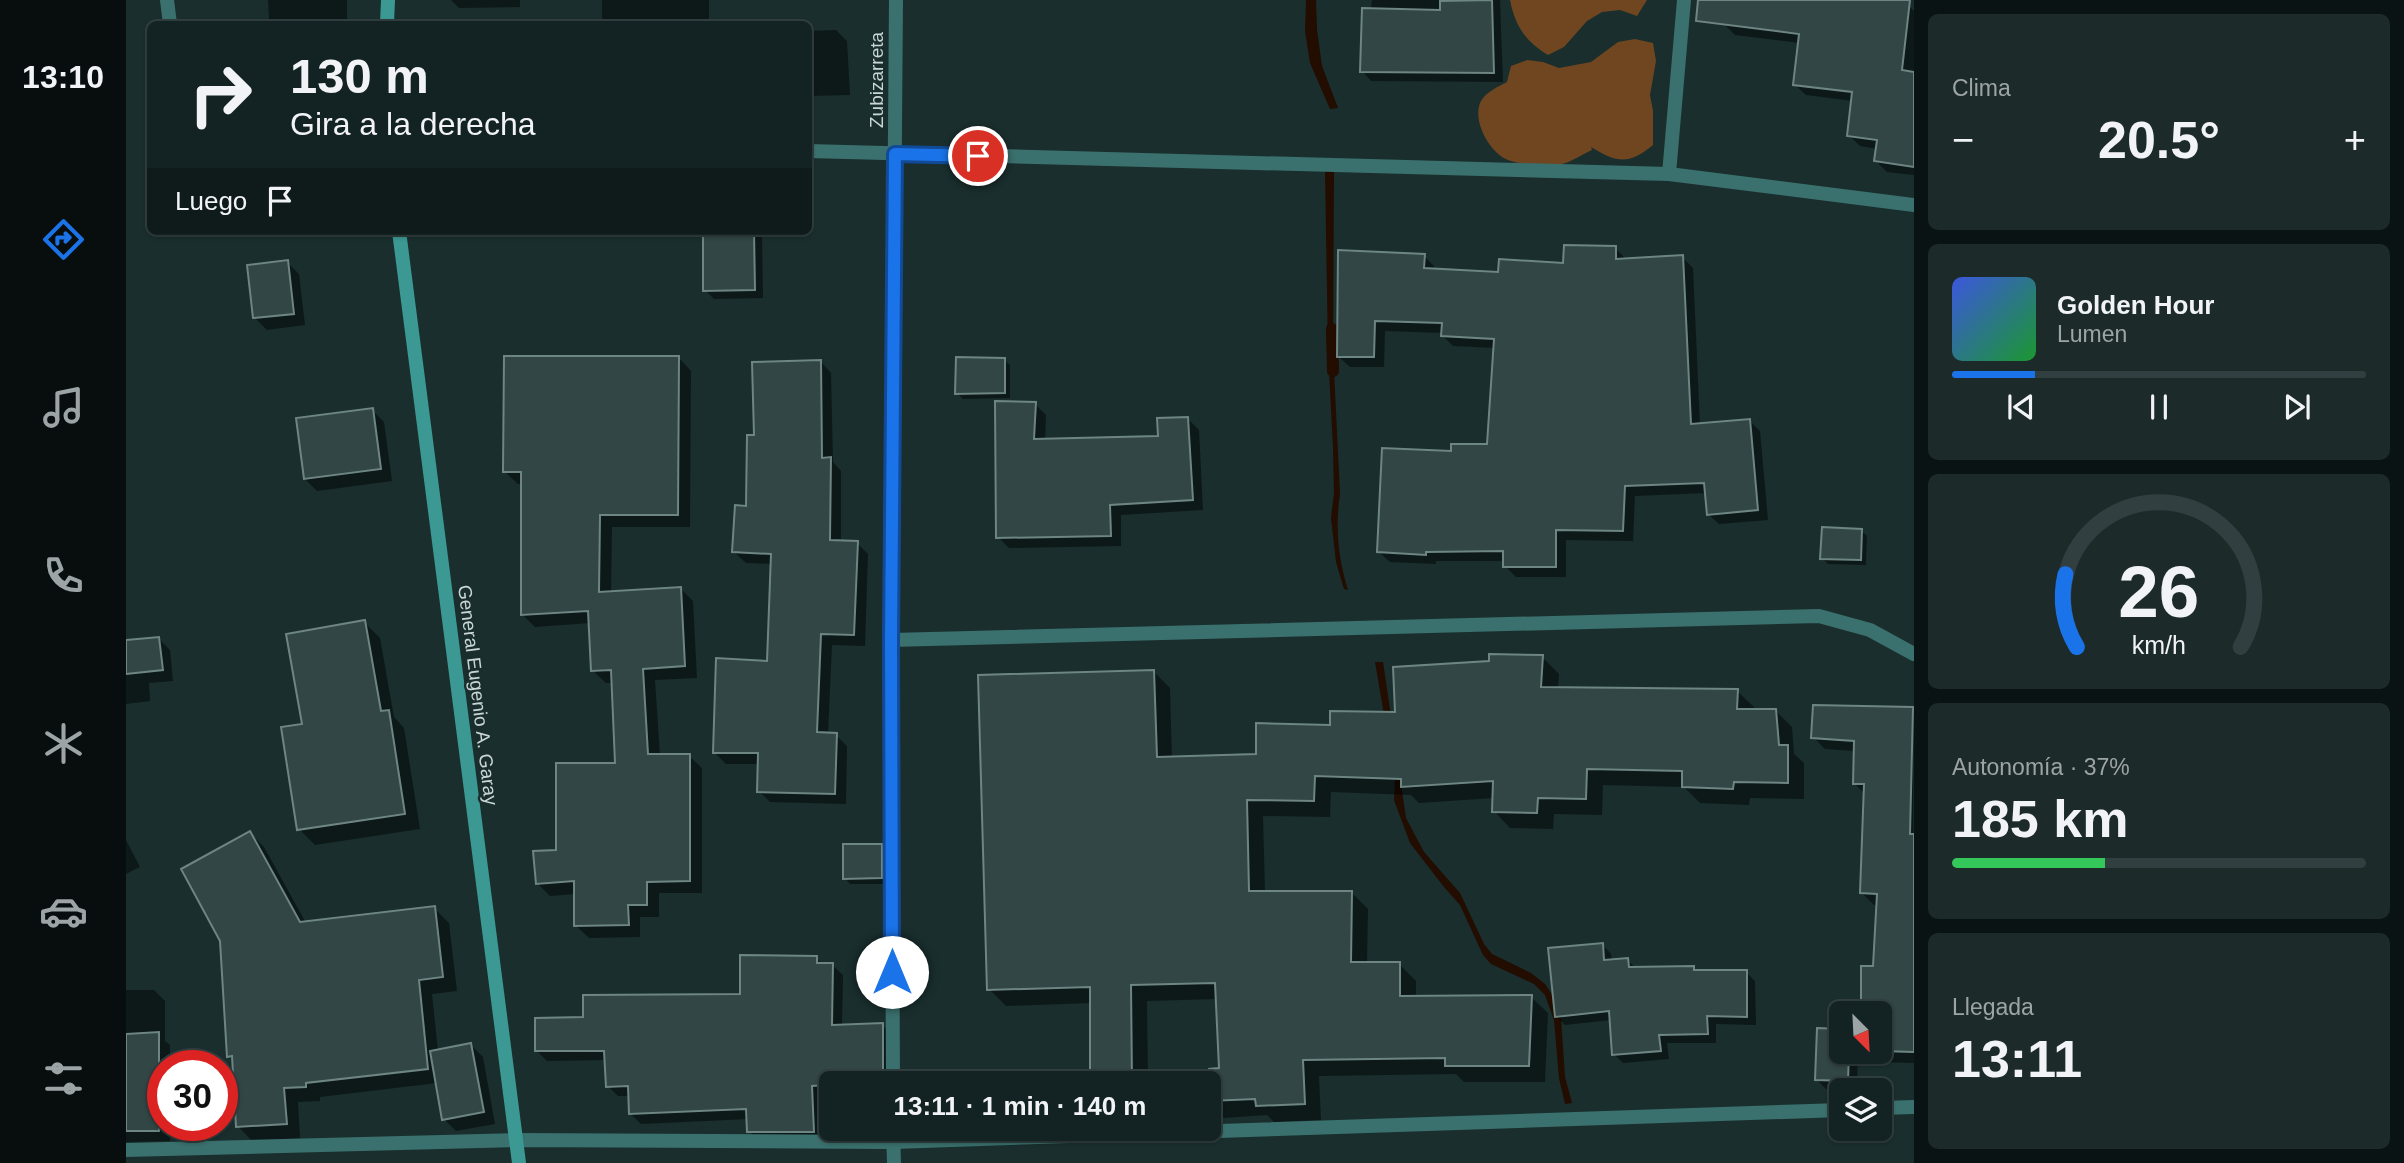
<!DOCTYPE html>
<html lang="es">
<head>
<meta charset="utf-8">
<style>
  body { margin:0; font-family:Helvetica,sans-serif; background:#1c2a2a; color:#f1f3f6; height:100vh; display:flex; flex-direction:column; font-size:26px; white-space:nowrap }
  * { box-sizing:border-box; margin:0 }
  p { font-size:23px; color:#9da4a5 }
  .icon { flex:none; width:38px; height:38px; fill:none; stroke:currentColor; stroke-width:2; stroke-linecap:round; stroke-linejoin:round }
  .map { position:relative; flex:1; overflow:hidden }
  .drawer { display:flex; flex-direction:column; gap:14px; padding:14px; background:#0a1313; width:490px }
  .drawer>* { flex:none }
  .banner { position:absolute; left:21px; top:21px; width:665px; height:214px; border-radius:10px; box-shadow:0 2px 5px #0004,0 0 0 2px #323f40; background:#132222; color:#f1f3f6; overflow:hidden }
  .needle { width:46px; rotate:156deg }
  .fabs { position:absolute; left:1703px; top:1001px; display:grid; gap:14px }
  .fabs a { display:grid; place-items:center; width:63px; height:63px; border-radius:10px; background:#132222; box-shadow:0 2px 5px #0004,0 0 0 2px #323f40; font-size:35px }
  .speed { position:absolute; left:21px; top:1050px; display:flex; gap:14px; font-size:35px; font-weight:700; text-align:center }
  .speed>* { display:grid; place-content:center; width:91px; height:91px; border-radius:50%; background:#132222; box-shadow:0 2px 5px #0004,0 0 0 2px #323f40; line-height:1 }
  .speed .limit { border:10px solid #d22; background:#fff; color:#111 }
  .pin { position:absolute; display:grid; place-items:center; width:60px; height:60px; color:#fff; margin:-30px; border:4px solid #fff; border-radius:50%; box-shadow:0 2px 7px #0007 }
  .me { position:absolute; width:77px; margin:-38px; rotate:0deg; stroke-linejoin:round; filter:drop-shadow(0 0 5px #0008) }
  .turn { display:flex; align-items:center; gap:24px; height:147px; padding:0 28px; font-size:32px }
  .turn .icon { width:91px; height:91px; stroke-width:2.5 }
  .turn b { display:block; font-size:49px; line-height:60px }
  .then { display:flex; align-items:center; height:66px; padding:0 28px; background:#0003; gap:14px; font-size:26px }
  .big { font-size:52px; font-weight:800; line-height:1.1 }
  .drawer .card { flex:1; display:flex; flex-direction:column; justify-content:center; gap:10px; min-width:0; padding:0 24px; border-radius:10px; background:#1c2a2a }
  .drawer .dial { align-items:center; gap:0 }
  .dial svg { height:182px; overflow:visible; fill:none; stroke:#323f40; stroke-width:7; stroke-linecap:round; text-anchor:middle }
  .dial text { fill:#f1f3f6; stroke:none }
  .song { display:flex; align-items:center; gap:21px }
  .cover { width:84px; height:84px; border-radius:10px; background:linear-gradient(135deg,hsl(230 70% 55%),hsl(130 70% 35%)) }
  .played { height:7px; border-radius:4px; background:linear-gradient(90deg,#1a73e8 20%,#323f40 20%) }
  .keys { display:flex; justify-content:space-around; direction:ltr }
  .heat { display:flex; justify-content:space-between; align-items:center; font-size:38px; direction:ltr }
  .charge { height:10px; border-radius:5px; background:linear-gradient(90deg,#34c759 37%,#323f40 0) }
  .trip { position:absolute; left:693px; top:1071px; width:402px; height:70px; border-radius:10px; background:#132222; box-shadow:0 2px 5px #0004,0 0 0 2px #323f40; font-weight:800; line-height:70px; text-align:center }
  main { display:flex; flex:1; min-height:0 }
  .tab-bar { display:flex; flex-direction:column; width:126px; justify-content:space-around; align-items:center; background:#080e0e; color:#9da4a5 }
  .tab-bar .icon { width:49px; height:49px }
  .tab-bar .active { color:#1a73e8 }
  .tab-bar b { font-size:32px; color:#f1f3f6 }
  .map>svg:first-child { display:block }
  .green { fill:#704621 }
  .water { fill:#230c00 }
  .shadow { fill:#0007 }
  .lines { fill:none; stroke-linecap:round; stroke-linejoin:round }
  .stream { stroke:#230c00; stroke-width:12 }
  .building { fill:#314645; stroke:#6d8583; stroke-width:2 }
  .lane { stroke:#3a706d; stroke-width:14 }
  .street { stroke:#3a706d; stroke-width:14 }
  .secondary { stroke:#3b9893; stroke-width:14 }
  .route-casing { stroke:#114b97; stroke-width:18 }
  .route { stroke:#1a73e8; stroke-width:12 }
  .labels { text-anchor:middle; dominant-baseline:central; stroke-width:5; stroke-linejoin:round; paint-order:stroke }
  .street-label { font-size:19px; fill:#c9d6d5; stroke:#192e2d }
</style>
</head>
<body>
<main>
<nav class="tab-bar">
<b>13:10</b>
<svg class="icon active" aria-label="directions" viewBox="0 0 24 24"><path d="M12 3l9 9-9 9-9-9zM9 14v-3h6M13 9l2 2-2 2"/></svg>
<svg class="icon" aria-label="music" viewBox="0 0 24 24"><path d="M9 18V5l10-2v13"/><circle cx="6" cy="18" r="3"/><circle cx="16" cy="16" r="3"/></svg>
<svg class="icon" aria-label="phone" viewBox="0 0 24 24"><path d="M5 4h4l2 5-3 2q2 4 5 5l2-3 5 2v4C11 20 4 13 5 4z"/></svg>
<svg class="icon" aria-label="climate" viewBox="0 0 24 24"><path d="M12 3v18M4 7l16 10M4 17L20 7"/></svg>
<svg class="icon" aria-label="car" viewBox="0 0 24 24"><path d="M5 17H2v-5l4-1 3-4h7l3 4 3 1v5h-3M9 17h6M6 11h13"/><circle cx="7" cy="17" r="2"/><circle cx="17" cy="17" r="2"/></svg>
<svg class="icon" aria-label="filters" viewBox="0 0 24 24"><path d="M4 7h16M4 17h16"/><circle cx="9" cy="7" r="2"/><circle cx="15" cy="17" r="2"/></svg>
</nav>
<div class="map">
<svg width="1788" height="1163" viewBox="0 0 1788 1163">
  <rect width="100%" height="100%" fill="#192e2d"/>
  <!-- green -->
  <path class="green" d="M1384,0H1521L1511,16L1494,10L1476,12L1461,21L1438,47L1422,55C1400,42 1389,26 1384,0Z
    M1509,39L1527,43L1530,61L1524,95L1527,111V145C1503,165 1491,163 1465,147L1466,150C1455,155 1442,164 1431,165C1417,167 1395,165 1382,160C1364,153 1345,120 1355,101C1361,91 1372,87 1381,82L1385,66L1401,60L1417,62L1433,68L1465,62L1492,42Z"/>
  <!-- water -->
  <path class="water" d="M1180,0H1190L1191,30L1196,66L1212,108L1204,109L1184,63L1179,31Z
    M1208,169L1207,350L1214,494C1209,527 1212,558 1222,590L1218,589L1210,562L1205,518L1208,493L1207,447L1202,353L1199,170Z
    M1249,662H1257L1280,818L1298,852L1334,893L1358,944L1366,954L1405,973L1419,984L1427,996L1435,1018L1439,1077L1446,1103L1439,1104L1433,1078L1428,1020L1419,995L1408,984L1365,964L1357,955L1334,905L1318,887L1284,843L1268,800L1269,779Z"/>
  <!-- shadow -->
  <path class="shadow" d="M142,0H221V24H148L143,20Z
    M325,0H394V7L333,8Z
    M476,0H583V24H476Z
    M1246,0H1374L1377,82L1245,81L1236,71Z
    M1601,0H1736L1783,6L1788,11V175L1761,172L1750,161L1751,149L1734,146L1723,135L1727,101L1680,95L1668,84L1674,43L1609,35L1598,24Z
    M710,30L721,41L724,95L682,96V31Z
    M579,231H633L636,234L637,298L588,299L579,290Z
    M1489,248L1500,259L1556,257L1567,268L1574,425L1623,420L1634,431L1642,520L1593,524L1582,514L1580,493L1509,496L1507,541L1440,540V577H1390L1379,566V561H1310V564L1264,562L1253,552L1326,453L1362,446L1369,348L1327,346L1316,335L1317,333L1259,331L1258,367H1224L1213,357L1298,256L1308,266V270L1374,273L1439,265Z
    M161,262L173,274L179,325L141,330L129,318Z
    M553,358L565,371L564,527H486L485,593L555,589L567,601L571,678L529,680L534,756H563L576,768V893H533V917H514V937L463,938L450,926V894L424,896L411,883L491,765L487,683H480L467,671L464,623L409,627L396,614L397,484H392L379,472Z
    M878,360L884,365V398L837,399L831,393Z
    M694,361L705,373L707,462L715,471V542L731,543L742,554L739,646L706,645L702,734L710,735L721,746L720,804L644,802L633,791L634,764H600L589,753L642,663L646,564L620,563L608,552L621,508L630,436Z
    M909,404L920,415L919,440L1033,437L1062,419L1073,430L1077,510L995,515V546L883,548L872,537Z
    M246,410L258,422L266,481L191,491L179,479Z
    M1735,531L1741,536L1740,565L1702,564L1696,558Z
    M238,622L254,638L268,717L278,728L294,829L189,845L173,829L178,725Z
    M33,639L44,650L47,681L23,683L24,701L0,704V642Z
    M1416,657L1433,674L1432,689L1611,691L1628,707V711L1649,710L1666,727L1668,754L1678,763V799L1624,798L1623,805L1574,803L1558,787L1477,785L1476,815L1428,814L1427,829L1384,828L1368,811V798L1293,803L1285,795L1205,792L1204,817L1137,816L1139,892H1225L1242,909L1241,964H1273L1290,981V997H1405L1422,1013L1419,1082H1338L1330,1074L1193,1076L1195,1120L1148,1122L1141,1115L1098,1118L1083,1103V1083H1080L1079,1071L1095,1070L1092,999L1021,1001L1022,1083H966L965,1003L880,1006L863,989L1027,671L1044,688L1046,758L1131,756L1206,727L1271,714Z
    M1787,709L1788,1063L1749,1062L1739,1052H1754V1013H1737L1736,968H1749L1752,905H1748L1736,893L1740,795L1728,783L1729,751L1699,749L1687,737Z
    M124,833L138,847L180,923L308,908L323,923L331,991L306,994L312,1051L345,1045L357,1057L369,1124L330,1131L318,1119L311,1083L194,1097V1101L172,1102L174,1138L126,1141L112,1126L108,1061L103,1056Z
    M0,840L14,867L0,874Z
    M756,846L761,851V884H724L719,878Z
    M1476,944L1485,954L1486,961L1501,960L1510,968H1567L1571,971L1620,972L1629,981L1630,1025L1590,1024V1043H1541L1543,1059L1497,1063L1488,1054L1485,1020L1439,1025L1430,1016Z
    M690,958L697,965H706L717,975L716,1027L756,1025L767,1035V1080L740,1081V1083H705V1095H695L697,1141H633L623,1131V1119L515,1124L505,1114L504,1096H492L482,1086L481,1060L421,1061L411,1051L459,1019L616,995Z
    M0,990H28L39,1001V1041L44,1045V1066H37V1125H44V1141L0,1142Z
    M1715,1031V1052H1732L1731,1090L1700,1089L1691,1080Z"/>
  <g class="lines">
    <!-- stream -->
    <path class="stream" d="M1206,329L1207,371"/>
  </g>
  <!-- building -->
  <path class="building" d="M1366,0L1368,73L1234,72L1236,8L1314,10V1Z
    M1572,0H1784L1776,70L1788,72V167L1748,161L1751,140L1721,136L1726,92L1667,85L1673,34L1570,21Z
    M577,231H628L629,290L577,291Z
    M1438,245L1490,246V259L1557,255L1565,424L1624,419L1632,510L1581,515L1578,483L1499,486L1497,531L1430,530V567H1377V551L1300,552V555L1251,552L1256,448L1325,451V444H1361L1368,339L1315,336L1316,323L1249,321L1248,357H1211L1212,250L1299,254L1298,268L1372,272L1373,259L1437,263Z
    M162,260L168,314L127,318L121,265Z
    M378,356H553L552,515H474L473,592L555,587L559,666L517,669L522,754H564V881L521,882V905H502L503,925L448,926V881L410,884L407,851L430,850V763H489L485,670L465,671L462,611L395,615V472H377Z
    M830,357L879,358V393L829,394Z
    M695,360L696,458L705,457L704,540L732,541L728,635L695,634L691,732L711,733L709,794L631,792L632,753H587L590,658L641,661L645,554L606,552L609,505L620,506L621,435H628L626,362Z
    M869,401L910,402L908,439L1032,436L1031,418L1062,417L1067,500L984,505L985,536L870,538Z
    M247,408L255,469L178,479L170,418Z
    M1696,527L1736,529L1735,560L1694,559Z
    M239,620L255,711L263,710L279,814L171,830L155,727L176,724L160,634Z
    M33,637L37,670L0,674V640Z
    M1363,654L1417,655L1415,687L1612,689L1611,709H1650L1653,745H1662V783L1608,782L1607,789L1556,787V771L1461,769L1460,799L1412,798L1411,813L1366,812L1367,781L1275,787V779L1189,776L1188,801L1121,800L1123,891H1226L1225,962H1274V996L1406,995L1403,1066H1319V1058L1177,1060L1179,1104L1130,1106L1129,1099L1083,1101V1069L1093,1068L1089,983L1005,985L1006,1083H964V987L861,990L852,675L1028,670L1031,757L1130,754V723L1204,725V711L1269,712L1267,667L1363,661Z
    M1687,705L1787,707L1784,834H1788V1052L1754,1051V1013H1735V966H1747L1751,894L1734,893L1738,784H1727L1728,741L1685,738Z
    M124,831L174,922L309,906L317,977L293,980L302,1069L180,1083V1087L158,1088L161,1124L110,1127L106,1056L101,1057L94,941L55,869Z
    M717,844H756V878L717,879Z
    M1477,943L1478,960L1502,958L1503,967L1568,966V970H1621V1017L1581,1016L1582,1034L1533,1035L1535,1051L1486,1055L1483,1011L1429,1017L1422,948Z
    M614,955L691,956V963H707L706,1025L757,1023V1070L730,1071L731,1083L686,1086L688,1132H621L620,1109L503,1114L502,1086L480,1087L478,1051H409V1018L457,1017V995L614,994Z
    M1691,1028L1715,1029V1052H1723L1722,1081L1689,1080Z
    M33,1032V1131H0V1034Z
    M345,1043L358,1112L316,1120L304,1051Z"/>
  <g class="lines">
    <!-- lane -->
    <path class="lane" d="M1754,1108L1788,1107
      M0,1150L390,1140L767,1142L1715,1110"/>
    <!-- street -->
    <path class="street" d="M41,0L44,24
      M682,151L1543,174L1788,205
      M1543,174L1558,0
      M765,640L1693,616L1744,630L1788,654
      M767,1083L765,640L770,0
      M767,1129L768,1163"/>
    <!-- secondary -->
    <path class="secondary" d="M261,24L262,0
      M273,231L393,1163"/>
  </g>
  <g class="lines">
    <defs>
      <path id="route" d="M766,972L765,640L769,154L852,156"/>
    </defs>
    <!-- route casing -->
    <use href="#route" class="route-casing"/>
    <!-- route -->
    <use href="#route" class="route"/>
  </g>
  <g class="labels">
    <!-- street labels -->
    <g class="street-label">
      <text transform="translate(750 80) rotate(-90)">Zubizarreta</text>
      <text transform="translate(352 695) rotate(83)">General Eugenio A. Garay</text>
    </g>
  </g>
</svg>
<div class="fabs">
<a><svg class="needle" viewBox="-14 -14 28 28"><path d="M0-13l5 13h-10z" fill="#e53935"/><path d="M0 13l5-13h-10z" fill="#9da4a5"/></svg></a>
<a><svg class="icon" aria-label="layers" viewBox="0 0 24 24"><path d="M12 4l9 5-9 5-9-5zM3 14l9 5 9-5"/></svg></a>
</div>
<div class="speed"><div class="limit">30</div></div>
<div class="pin" style="left:852px;top:156px;background:#d93025"><svg class="icon" aria-label="arrive" viewBox="0 0 24 24"><path d="M6 21V4h12l-3 4 3 4H6"/></svg></div>
<svg class="me" style="left:766px;top:972px" viewBox="-20 -20 40 40"><circle r="19" fill="#fff"/><path d="M0-13L10 11 0 6-10 11z" fill="#1a73e8"/></svg>
<div class="trip">13:11 · 1 min · 140 m</div>
<div class="banner">
<div class="turn"><svg class="icon" aria-label="right" viewBox="0 0 24 24"><path d="M7 20v-9h11M14 6l5 5-5 5"/></svg><div><b>130 m</b>Gira a la derecha</div></div>
<div class="then">Luego<svg class="icon" aria-label="arrive" viewBox="0 0 24 24"><path d="M6 21V4h12l-3 4 3 4H6"/></svg></div>
</div>
</div>
<section class="drawer">
<div class="card"><p>Clima</p>
<div class="heat"><a>−</a><b class="big">20.5°</b><a>+</a></div>
</div>
<div class="card">
<div class="song"><i class="cover"></i><div><b>Golden Hour</b><p>Lumen</p></div></div>
<div class="played"></div>
<div class="keys"><svg class="icon" aria-label="previous" viewBox="0 0 24 24"><path d="M18 5L8 12l10 7zM5 5v14"/></svg><svg class="icon" aria-label="pause" viewBox="0 0 24 24"><path d="M8 5v14M16 5v14"/></svg><svg class="icon" aria-label="next" viewBox="0 0 24 24"><path d="M6 5l10 7-10 7zM19 5v14"/></svg></div>
</div>
<div class="card dial"><svg viewBox="0 0 100 80">
<path d="M14 69A42 42 0 1 1 86 69"/>
<path d="M14 69A42 42 0 0 1 9 37" stroke="#1a73e8"/>
<text x="50" y="56" font-size="32" font-weight="700">26</text>
<text x="50" y="72" font-size="11">km/h</text>
</svg></div>
<div class="card"><p>Autonomía · 37%</p><b class="big">185 km</b><div class="charge"></div></div>
<div class="card"><p>Llegada</p><b class="big">13:11</b></div>
</section>
</main>
</body>
</html>
